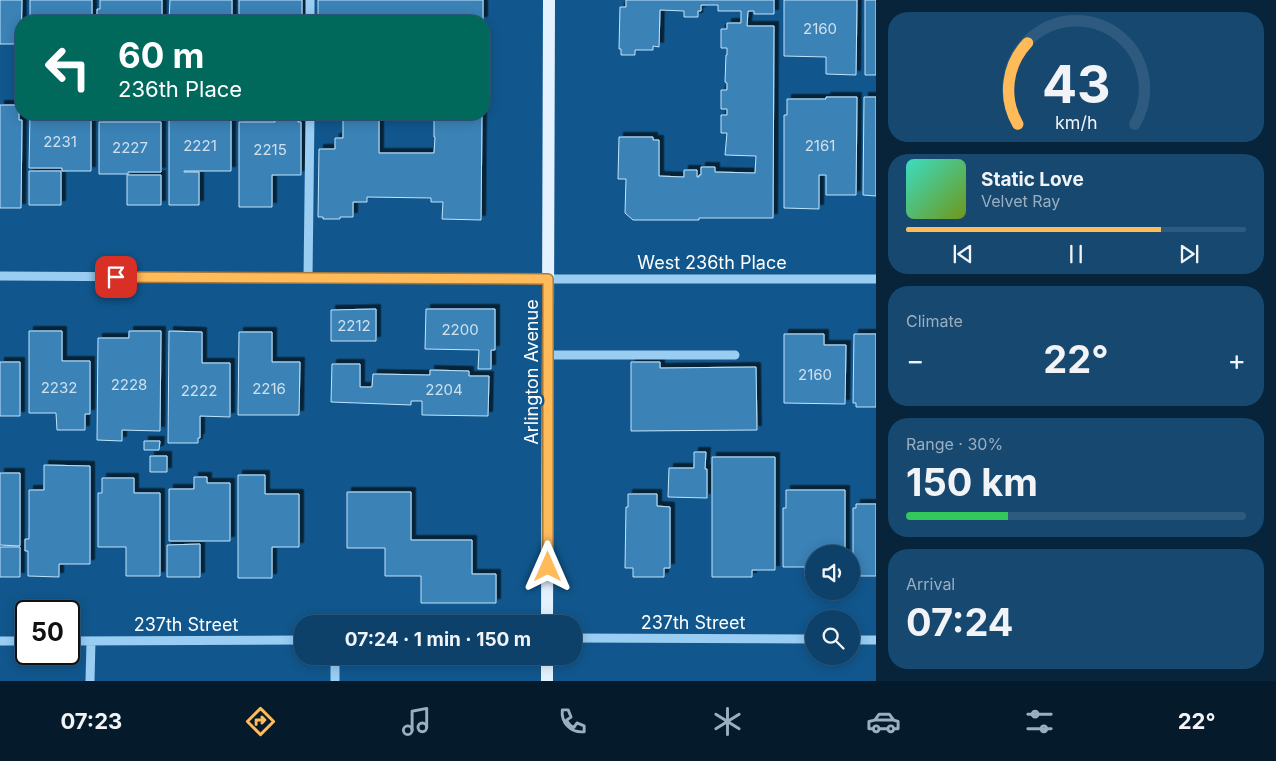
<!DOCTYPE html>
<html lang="en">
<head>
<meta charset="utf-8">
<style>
  body { margin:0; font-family:Inter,sans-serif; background:#164870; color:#f1f3f6; height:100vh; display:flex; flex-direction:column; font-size:19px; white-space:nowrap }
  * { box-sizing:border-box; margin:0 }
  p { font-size:16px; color:#9aafc1 }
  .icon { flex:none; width:28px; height:28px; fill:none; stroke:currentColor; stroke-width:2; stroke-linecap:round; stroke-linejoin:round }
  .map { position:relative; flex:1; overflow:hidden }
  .panel { display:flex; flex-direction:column; gap:12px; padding:12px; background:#07243a; width:400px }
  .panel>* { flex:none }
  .top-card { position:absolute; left:15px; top:15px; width:475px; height:105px; border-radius:20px; box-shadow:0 2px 12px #0003,0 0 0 1px #2d5a7e; background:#00695c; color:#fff; overflow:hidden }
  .controls { position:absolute; left:805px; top:545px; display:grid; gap:10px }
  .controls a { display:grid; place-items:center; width:55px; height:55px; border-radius:50%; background:#0d416a; box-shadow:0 2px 12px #0003,0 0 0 1px #2d5a7e; font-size:25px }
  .speed { position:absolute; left:15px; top:600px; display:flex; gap:10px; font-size:25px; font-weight:700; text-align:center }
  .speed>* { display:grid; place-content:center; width:65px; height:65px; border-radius:50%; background:#0d416a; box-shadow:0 2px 12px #0003,0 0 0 1px #2d5a7e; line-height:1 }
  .speed .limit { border:2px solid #111; border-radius:8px; background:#fff; color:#111 }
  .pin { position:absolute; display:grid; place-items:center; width:42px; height:42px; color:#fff; margin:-21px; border-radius:10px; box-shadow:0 2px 8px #0006 }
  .me { position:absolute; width:55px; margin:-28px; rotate:0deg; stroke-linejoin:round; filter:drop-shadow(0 0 4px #0008) }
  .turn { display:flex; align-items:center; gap:18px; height:105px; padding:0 20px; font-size:22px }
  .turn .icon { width:65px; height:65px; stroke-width:2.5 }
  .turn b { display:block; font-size:35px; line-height:42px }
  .big { font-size:38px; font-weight:700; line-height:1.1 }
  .panel .widget { flex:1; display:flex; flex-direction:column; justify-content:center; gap:8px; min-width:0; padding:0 18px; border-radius:20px; background:#164870 }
  .panel .dial { align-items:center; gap:0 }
  .dial svg { height:130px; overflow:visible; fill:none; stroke:#2d5a7e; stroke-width:7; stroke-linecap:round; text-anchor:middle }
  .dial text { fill:#f1f3f6; stroke:none }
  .song { display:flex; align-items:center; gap:15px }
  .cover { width:60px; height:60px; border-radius:8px; background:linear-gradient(135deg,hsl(170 70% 55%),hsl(80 70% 35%)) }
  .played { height:5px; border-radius:2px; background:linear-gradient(90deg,#ffba5a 75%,#2d5a7e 75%) }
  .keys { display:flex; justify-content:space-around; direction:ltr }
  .heat { display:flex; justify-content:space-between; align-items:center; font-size:28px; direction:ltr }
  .charge { height:8px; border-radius:4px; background:linear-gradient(90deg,#34c759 30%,#2d5a7e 0) }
  .trip { position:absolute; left:294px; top:615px; width:288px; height:50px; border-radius:20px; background:#0d416a; box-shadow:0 2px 12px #0003,0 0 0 1px #2d5a7e; font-weight:700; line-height:50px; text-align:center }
  .tab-bar { display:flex; height:80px; justify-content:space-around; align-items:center; background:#051a2a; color:#9aafc1 }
  .tab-bar .icon { width:35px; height:35px }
  .tab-bar .active { color:#ffba5a }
  .tab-bar b { font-size:22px; color:#f1f3f6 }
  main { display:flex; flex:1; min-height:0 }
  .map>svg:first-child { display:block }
  .building { fill:#3a82b6; stroke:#c0e4fd; filter:url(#shadow) }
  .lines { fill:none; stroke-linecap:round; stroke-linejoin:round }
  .minor { stroke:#99cdf2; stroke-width:9 }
  .major { stroke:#e4f2ff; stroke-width:12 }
  .route-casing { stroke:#a6793a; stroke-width:12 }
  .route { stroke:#ffba5a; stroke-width:9 }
  .labels { text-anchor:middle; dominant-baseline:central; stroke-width:5; stroke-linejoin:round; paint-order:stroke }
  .number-label { font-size:15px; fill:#cee0ed }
  .street-label { font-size:18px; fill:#fff; stroke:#11578d }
</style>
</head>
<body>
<main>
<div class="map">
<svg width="876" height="681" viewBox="0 0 876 681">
  <defs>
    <filter id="shadow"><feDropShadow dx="4.5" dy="-4.5" stdDeviation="0" flood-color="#0009"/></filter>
  </defs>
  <rect width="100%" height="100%" fill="#11578d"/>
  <!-- building -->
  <path class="building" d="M0,0H22L21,44H0Z
    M30,0H92V21H30Z
    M100,0H162V21H97V9H100Z
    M170,0H232V21H169Z
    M239,0H302V21H239Z
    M318,0H483V21H435L434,16H379V21H335V19H318Z
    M626,0H774V14H754V11H748L747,26H774L773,218H699V220H633L625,213L626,179H618L619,137H653V140H659V176L684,177V170H697V177H699V175H701V167H715V172L755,173L756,156L725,155L727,133H721V115H727V109H721V90H727V83L725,82L726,55H727V48H721V29H727V23H741V11H718V5H701V11H698V17H684V11L660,10L659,47L653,46V50H635V55H621V49H619L620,7H626Z
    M784,0H857L856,75L826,74V57L784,56Z
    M865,0H876V75H865Z
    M826,97H857L856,195H826V175H819V209L784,208V115H787V99H826Z
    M864,97H876V196L863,195Z
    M0,105H19V120H22L21,208H0Z
    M30,114H91V171H62V168H29Z
    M171,114H210V118H231V171H184V172H199V205H169V119H171Z
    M275,114H298V122H301V175H272V207H239V122H275Z
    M318,114H379V153H434L435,137H434V114H482L481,220L442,219L443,202H431V198L367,197V202H353V217H340V219H323V217H318L319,149H335V138H343V118L318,117Z
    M99,122H161V172H128V175H161V205H127V174H99Z
    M29,171H61V205H29Z
    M376,309V341H331V310Z
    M426,309H495V350H491V369H478L479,350L425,349Z
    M29,331H62V361H90V414H85V430H57L56,413H29Z
    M129,331H161L160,431L122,430V441L97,440L98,338H129Z
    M169,331L202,332V363H230V417L200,416V438H198V443H168Z
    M239,332H272V362H300L299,415H238Z
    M784,334H824V345H846L845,404L784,403Z
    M854,334H876V407H856V403H853Z
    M0,362H20V416H0Z
    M631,362H660V368L756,367L757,430L631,431Z
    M332,364H360V387H372L373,374L430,375V370L469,371V376H489L488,416L422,415V401H411V405L331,402Z
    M144,441H160L159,450H144Z
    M694,452H706L705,469H707V498L668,497L669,468H694Z
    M150,456H167V472H150Z
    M712,457H775V570H752V577H712Z
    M44,465L90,466V564H59V577L28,576V551H25V539H29V490H44Z
    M0,473H20V546L0,545Z
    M238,475H265V494H299V547H272V578H238Z
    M194,477H207V483H230V541H169V489H194Z
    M102,478H134V493H160V576H126V547H98V493H102Z
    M786,490H845V554H814V576H805V567H783V508H786Z
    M347,492H411V540H472V574H496V603H421V576H385V548H347Z
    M628,494H657V506L670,507V568H664V577H633V568H625L626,507H628Z
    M856,504H876V576H853V508H856Z
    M200,544V577H167V545Z
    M0,547H20V577H0Z"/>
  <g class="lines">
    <!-- minor -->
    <path class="minor" d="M310,0V21
      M0,276L485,279H876
      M308,278L310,114
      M548,355H735
      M572,638L814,639
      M851,640H876
      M0,641H26
      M69,641L302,640
      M335,656V681
      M90,681L91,641"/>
    <!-- major -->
    <path class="major" d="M547,624L549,0
      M547,681V656"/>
  </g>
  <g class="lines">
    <defs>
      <path id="route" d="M116,277L548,279V567"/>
    </defs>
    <!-- route casing -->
    <use href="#route" class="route-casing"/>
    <!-- route -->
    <use href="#route" class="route"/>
  </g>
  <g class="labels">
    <!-- number labels -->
    <g class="number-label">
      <text x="820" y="28">2160</text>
      <text x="60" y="141">2231</text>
      <text x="200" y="145">2221</text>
      <text x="820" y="145">2161</text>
      <text x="130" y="147">2227</text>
      <text x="270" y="149">2215</text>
      <text x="354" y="325">2212</text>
      <text x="460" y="329">2200</text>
      <text x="815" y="374">2160</text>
      <text x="129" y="384">2228</text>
      <text x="59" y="387">2232</text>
      <text x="269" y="388">2216</text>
      <text x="444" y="389">2204</text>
      <text x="199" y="390">2222</text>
    </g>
    <!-- street labels -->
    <g class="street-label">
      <text x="712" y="262">West 236th Place</text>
      <text transform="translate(531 372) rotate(-90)">Arlington Avenue</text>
      <text x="693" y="622">237th Street</text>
      <text x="186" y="624">237th Street</text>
    </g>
  </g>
</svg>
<div class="controls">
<a><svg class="icon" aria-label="sound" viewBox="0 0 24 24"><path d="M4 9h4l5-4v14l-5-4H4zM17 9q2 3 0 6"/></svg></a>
<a><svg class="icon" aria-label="search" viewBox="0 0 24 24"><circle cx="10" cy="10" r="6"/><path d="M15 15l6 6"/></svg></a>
</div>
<div class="speed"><div class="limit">50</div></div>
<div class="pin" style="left:116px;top:277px;background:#d93025"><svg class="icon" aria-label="arrive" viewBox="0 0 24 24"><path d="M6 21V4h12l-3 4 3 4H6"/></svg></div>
<svg class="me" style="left:548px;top:567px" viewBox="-20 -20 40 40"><path d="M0-17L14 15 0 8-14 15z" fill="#ffba5a" stroke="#fff" stroke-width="4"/></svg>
<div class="trip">07:24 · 1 min · 150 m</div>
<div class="top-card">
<div class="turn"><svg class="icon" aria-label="left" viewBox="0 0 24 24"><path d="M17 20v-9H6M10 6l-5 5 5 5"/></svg><div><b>60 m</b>236th Place</div></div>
</div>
</div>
<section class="panel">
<div class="widget dial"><svg viewBox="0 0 100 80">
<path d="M14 69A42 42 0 1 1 86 69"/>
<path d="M14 69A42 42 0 0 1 20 19" stroke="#ffba5a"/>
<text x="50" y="56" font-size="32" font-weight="700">43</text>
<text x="50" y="72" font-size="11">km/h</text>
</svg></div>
<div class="widget">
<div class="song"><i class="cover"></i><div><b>Static Love</b><p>Velvet Ray</p></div></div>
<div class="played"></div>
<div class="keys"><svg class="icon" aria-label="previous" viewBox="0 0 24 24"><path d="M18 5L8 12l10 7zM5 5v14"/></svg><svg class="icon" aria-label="pause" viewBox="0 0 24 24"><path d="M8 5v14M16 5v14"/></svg><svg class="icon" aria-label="next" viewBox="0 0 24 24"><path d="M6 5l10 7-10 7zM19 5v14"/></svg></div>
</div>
<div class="widget"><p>Climate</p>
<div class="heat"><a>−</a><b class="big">22°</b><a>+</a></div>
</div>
<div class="widget"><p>Range · 30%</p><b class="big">150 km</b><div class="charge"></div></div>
<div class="widget"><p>Arrival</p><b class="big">07:24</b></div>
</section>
</main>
<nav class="tab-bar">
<b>07:23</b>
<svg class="icon active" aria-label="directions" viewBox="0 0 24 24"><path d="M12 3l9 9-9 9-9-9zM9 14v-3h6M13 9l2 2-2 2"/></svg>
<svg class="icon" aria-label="music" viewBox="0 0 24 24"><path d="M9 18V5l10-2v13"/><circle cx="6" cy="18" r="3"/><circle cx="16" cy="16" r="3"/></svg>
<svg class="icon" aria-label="phone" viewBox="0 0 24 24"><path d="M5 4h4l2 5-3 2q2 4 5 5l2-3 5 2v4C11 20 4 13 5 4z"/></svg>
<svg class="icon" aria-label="climate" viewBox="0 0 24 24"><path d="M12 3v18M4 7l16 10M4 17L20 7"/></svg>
<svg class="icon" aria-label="car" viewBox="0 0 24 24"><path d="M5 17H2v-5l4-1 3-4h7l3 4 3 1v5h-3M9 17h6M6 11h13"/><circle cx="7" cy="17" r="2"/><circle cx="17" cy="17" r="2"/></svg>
<svg class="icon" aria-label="filters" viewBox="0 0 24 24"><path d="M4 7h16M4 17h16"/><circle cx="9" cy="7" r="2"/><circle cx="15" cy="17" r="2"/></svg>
<b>22°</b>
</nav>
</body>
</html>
